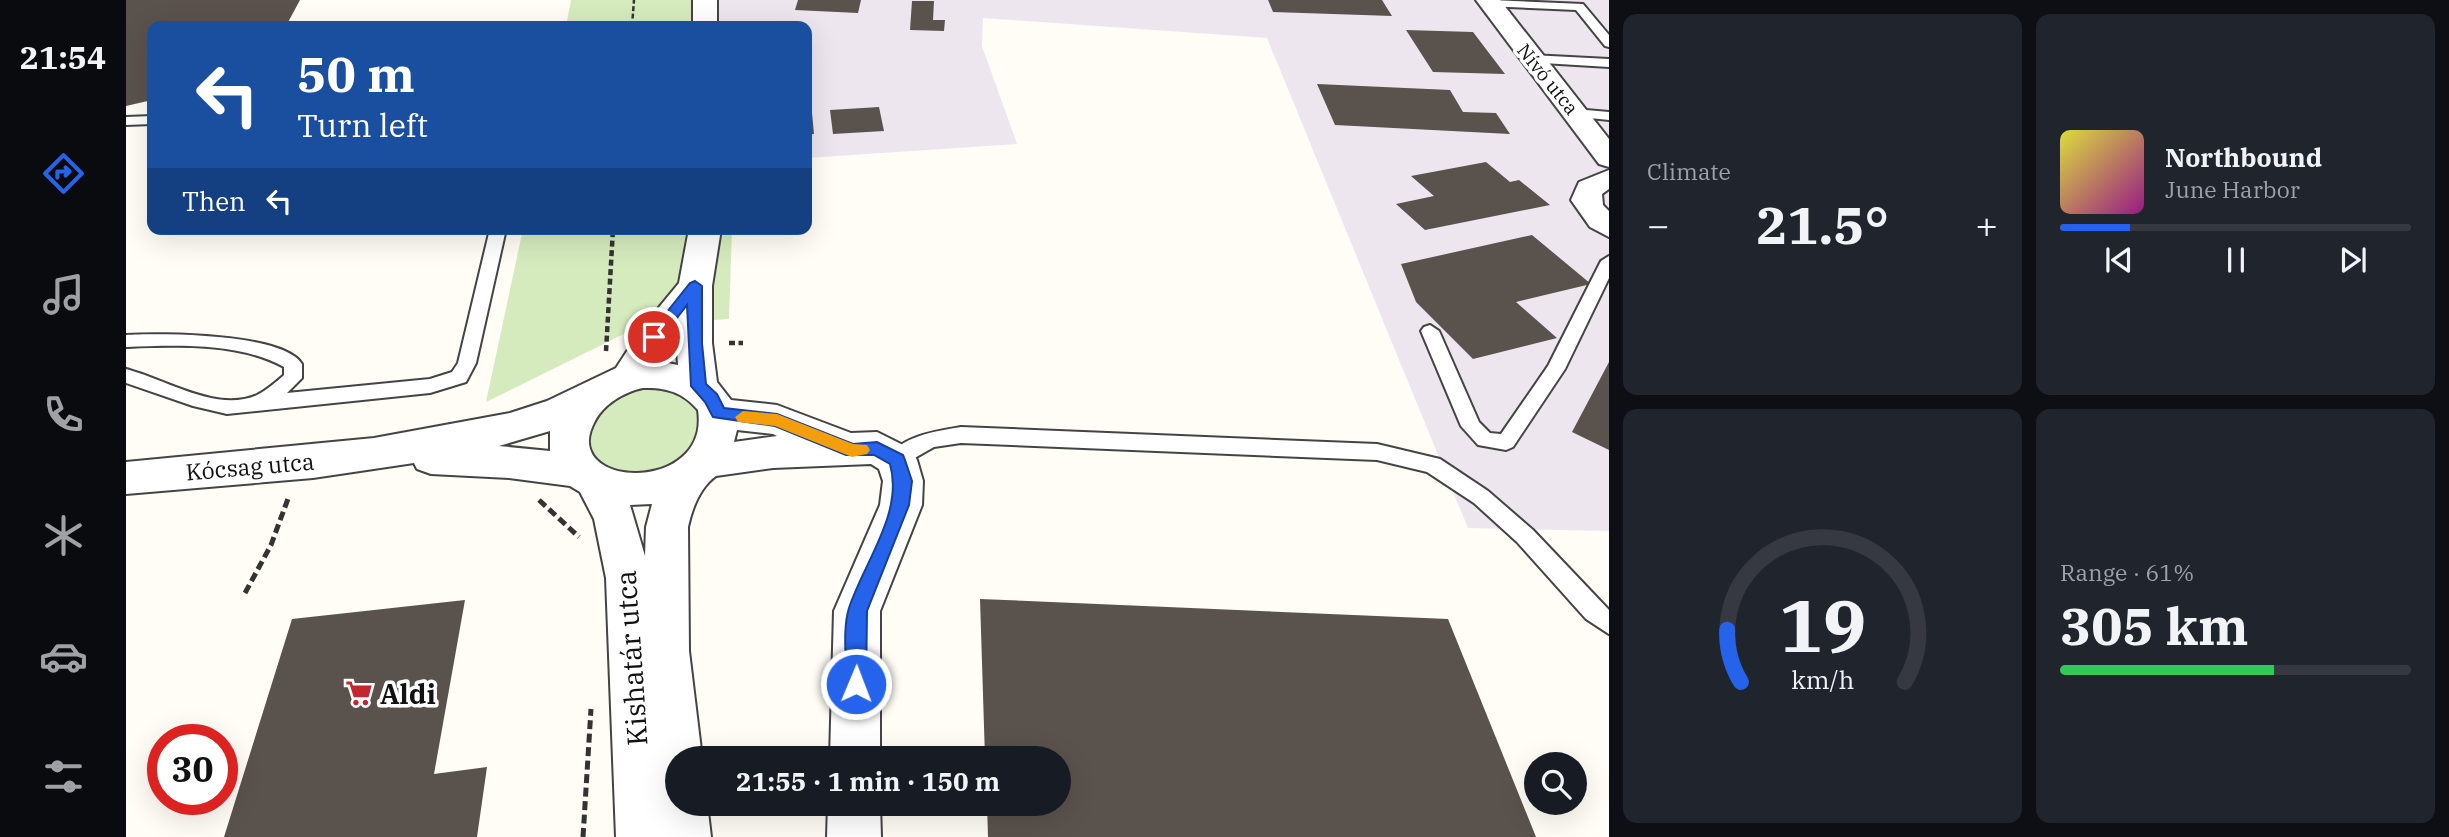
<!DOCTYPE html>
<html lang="en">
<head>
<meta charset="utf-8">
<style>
  body { margin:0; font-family:"IBM Plex Serif",serif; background:#20242c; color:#f1f3f6; height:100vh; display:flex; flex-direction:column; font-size:26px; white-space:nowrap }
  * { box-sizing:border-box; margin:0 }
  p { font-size:23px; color:#9ea1a6 }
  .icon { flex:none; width:38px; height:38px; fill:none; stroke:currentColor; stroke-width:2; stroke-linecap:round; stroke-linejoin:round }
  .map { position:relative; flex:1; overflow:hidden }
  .drawer { display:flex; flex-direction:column; gap:14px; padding:14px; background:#0d0f14; width:840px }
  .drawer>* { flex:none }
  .top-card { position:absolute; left:21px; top:21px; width:665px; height:214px; border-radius:14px; box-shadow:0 7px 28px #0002; background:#1a4fa0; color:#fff; overflow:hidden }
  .controls { position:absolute; left:1398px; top:752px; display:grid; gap:14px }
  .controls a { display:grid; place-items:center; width:63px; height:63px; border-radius:50%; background:#171b24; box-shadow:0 7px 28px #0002; font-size:35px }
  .speed { position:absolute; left:21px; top:724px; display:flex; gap:14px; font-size:35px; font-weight:700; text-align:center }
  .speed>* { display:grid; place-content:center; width:91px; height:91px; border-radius:50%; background:#171b24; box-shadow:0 7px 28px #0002; line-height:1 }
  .speed .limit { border:10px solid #d22; background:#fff; color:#111 }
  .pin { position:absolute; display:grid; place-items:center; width:60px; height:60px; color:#fff; margin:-30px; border:4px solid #fff; border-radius:50%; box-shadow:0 2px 7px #0007 }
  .me { position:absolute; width:77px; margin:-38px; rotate:1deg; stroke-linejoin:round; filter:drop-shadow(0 0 5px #0008) }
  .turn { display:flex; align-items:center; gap:24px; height:147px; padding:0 35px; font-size:32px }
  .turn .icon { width:91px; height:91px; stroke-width:2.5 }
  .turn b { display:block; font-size:49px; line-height:60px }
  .then { display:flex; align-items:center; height:66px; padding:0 35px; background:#0003; gap:14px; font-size:26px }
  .big { font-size:52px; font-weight:700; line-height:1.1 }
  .drawer .card { flex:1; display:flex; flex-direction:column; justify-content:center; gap:10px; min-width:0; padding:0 24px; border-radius:14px; background:#20242c }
  .drawer .dial { align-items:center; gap:0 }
  .dial svg { height:182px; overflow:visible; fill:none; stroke:#363941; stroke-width:7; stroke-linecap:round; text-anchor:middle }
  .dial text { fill:#f1f3f6; stroke:none }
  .song { display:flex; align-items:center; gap:21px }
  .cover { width:84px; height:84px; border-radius:10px; background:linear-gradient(135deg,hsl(60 70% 55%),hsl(310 70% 35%)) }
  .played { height:7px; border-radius:4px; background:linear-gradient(90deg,#2563eb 20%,#363941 20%) }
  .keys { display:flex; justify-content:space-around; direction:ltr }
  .heat { display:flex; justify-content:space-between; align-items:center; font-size:38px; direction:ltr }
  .charge { height:10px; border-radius:5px; background:linear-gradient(90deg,#34c759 61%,#363941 0) }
  .drawer .tiles { flex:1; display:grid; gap:14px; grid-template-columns:repeat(2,1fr) }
  .trip { position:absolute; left:539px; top:746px; width:406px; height:70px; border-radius:35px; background:#171b24; box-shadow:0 7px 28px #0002; font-weight:700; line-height:70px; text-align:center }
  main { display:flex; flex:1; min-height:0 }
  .dock { display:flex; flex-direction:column; width:126px; justify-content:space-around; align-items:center; background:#090b0e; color:#9ea1a6 }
  .dock .icon { width:49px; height:49px }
  .dock .active { color:#2563eb }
  .dock b { font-size:32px; color:#f1f3f6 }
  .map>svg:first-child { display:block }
  .industrial { fill:#eee6ef }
  .green { fill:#d5ebbd }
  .building { fill:#5a524d }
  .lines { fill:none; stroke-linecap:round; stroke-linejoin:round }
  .service-casing { stroke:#444; stroke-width:4 }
  .minor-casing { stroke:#444; stroke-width:4 }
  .path-far2 { stroke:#333; stroke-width:2.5; stroke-dasharray:5 2.5; stroke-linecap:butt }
  .path-far1 { stroke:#333; stroke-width:4.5; stroke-dasharray:6 3.5; stroke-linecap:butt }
  .path { stroke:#333; stroke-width:5; stroke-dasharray:9 4.5; stroke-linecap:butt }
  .service { fill:#fff; fill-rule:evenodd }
  .minor { fill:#fff; fill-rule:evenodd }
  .route { fill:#2563eb; stroke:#184099; stroke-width:2 }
  .slow { fill:#f59e0b }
  .labels { text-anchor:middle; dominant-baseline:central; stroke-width:7; stroke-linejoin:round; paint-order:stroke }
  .far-street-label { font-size:19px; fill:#111; stroke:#fff }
  .street-label { font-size:23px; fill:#111; stroke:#fff }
  .near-street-label { font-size:28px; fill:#111; stroke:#fff }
  .near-poi-label { font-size:28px; font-weight:bold; fill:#111; stroke:#fff; text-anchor:start }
</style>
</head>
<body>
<main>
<nav class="dock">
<b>21:54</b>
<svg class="icon active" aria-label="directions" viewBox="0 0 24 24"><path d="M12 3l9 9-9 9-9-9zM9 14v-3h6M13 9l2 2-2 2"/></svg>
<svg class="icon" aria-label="music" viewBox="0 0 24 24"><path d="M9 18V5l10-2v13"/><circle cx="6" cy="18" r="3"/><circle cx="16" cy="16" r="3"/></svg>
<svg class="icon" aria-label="phone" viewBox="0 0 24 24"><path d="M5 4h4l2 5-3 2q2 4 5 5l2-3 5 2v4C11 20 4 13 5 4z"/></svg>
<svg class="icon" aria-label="climate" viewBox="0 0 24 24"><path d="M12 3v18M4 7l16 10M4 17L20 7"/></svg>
<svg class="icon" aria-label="car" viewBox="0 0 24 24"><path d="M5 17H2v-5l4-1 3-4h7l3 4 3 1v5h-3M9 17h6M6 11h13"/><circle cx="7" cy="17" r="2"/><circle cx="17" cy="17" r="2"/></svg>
<svg class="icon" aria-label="filters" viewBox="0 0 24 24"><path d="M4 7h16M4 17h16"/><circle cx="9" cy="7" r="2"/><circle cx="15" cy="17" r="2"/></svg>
</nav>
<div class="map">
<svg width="1483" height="837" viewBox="0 0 1483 837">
  <rect width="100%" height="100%" fill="#fffdf5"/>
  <!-- industrial -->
  <path class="industrial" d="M585,0H1483V531L1342,528L1141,38L857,18L856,46L891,144L681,158V26H589Z"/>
  <!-- green -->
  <path class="green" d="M445,0H585L589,26H440Z
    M397,229H606L603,319L516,325L360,402Z
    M525,386C550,391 571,396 579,423L559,461L509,480L465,464L459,426L492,394Z"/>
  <!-- building -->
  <path class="building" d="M0,0H174L160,26H26V100L0,106Z
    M672,0H735L732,13L669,10Z
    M1142,0H1256L1266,16L1147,12Z
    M786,1H808L807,20H819L818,31L784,30Z
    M1280,30L1347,32L1379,74L1307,72Z
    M1191,84L1324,90L1337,112L1370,113L1384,134L1209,125Z
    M753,107L758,131L707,134L704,110Z
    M681,113H686L688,134L681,135Z
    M1360,162L1384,182L1393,180L1424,205L1299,230L1270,204L1308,196L1285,176Z
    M1406,235L1465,284L1390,302L1431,338L1347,359L1290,302L1275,264Z
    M1483,362V450L1446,432Z
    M854,599L1322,619L1410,837H862L861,803H933V758H859Z
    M339,600L308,774L361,767L351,837H98L166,619Z"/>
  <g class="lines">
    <defs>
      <path id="service" d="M1364,0L1457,4L1483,35V47L1479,46L1450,10L1360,6V2Z
        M1405,55L1483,59V67L1400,62L1399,59Z
        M1449,109L1483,112V120L1444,116V110Z
        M26,116V124L0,125V117Z
        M364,229H380L350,363L340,382L304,393L101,414L67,406L0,383V369C39,379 91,413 131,395C141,390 150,382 158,375V367C113,342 50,345 0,347V335C34,333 158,333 176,364V378L161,393L304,379L326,372L332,363Z
        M1483,256V278L1439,369L1387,447L1380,450L1352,445L1335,426L1295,331L1298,327L1304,325L1313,331L1353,422L1364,433L1375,434L1422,366L1475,261Z
        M835,427L1251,444L1314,459L1362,491L1407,530L1483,610V634L1460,619L1391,542L1348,503L1301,472L1251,460L835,443L808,447L771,468L764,466L761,460C773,436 811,431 835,427Z"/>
      <path id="minor" d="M567,0H591V26H567Z
        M1350,0H1374L1483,139V167L1473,164Z
        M1483,170V189L1476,194L1477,205L1483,211V237L1464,227L1445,200L1453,182Z
        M563,229H595L586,286V343L591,382L605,400L651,405L725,433L751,432L785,449L791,460L797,481L796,505L754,611V758H704L708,611L754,505L757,481L753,469L745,464L647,468L590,476C574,487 566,509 562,527L563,651L576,758H551V803H581L585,837H490L480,578L468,519L454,492L444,486L383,478L305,474L291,469L288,463L187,478L0,494V462L248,438L384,413L421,401L490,368L516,328L553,283ZM550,334L552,365L532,361ZM517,388C539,387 557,392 572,410C585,495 431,489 469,421C478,404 498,392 517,388ZM611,430L647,434L651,436L608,442ZM424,431V451L373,446ZM526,504L520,527L519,556L504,505Z
        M702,803H754L755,837H701Z"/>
    </defs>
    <!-- service casing -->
    <use href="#service" class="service-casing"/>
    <!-- minor casing -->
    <use href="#minor" class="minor-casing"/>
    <!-- path-far2 -->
    <path class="path-far2" d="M506,26L508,0"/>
    <!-- path-far1 -->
    <path class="path-far1" d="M603,343H617
      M480,351L487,229"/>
    <!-- path -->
    <path class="path" d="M413,500L453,537
      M119,593L145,545L163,496
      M457,837L465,709"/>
    <!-- service -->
    <use href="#service" class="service"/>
    <!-- minor -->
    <use href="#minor" class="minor"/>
  </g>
  <!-- route -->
  <path class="route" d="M569,281L576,286V343L580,384L591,394L598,408L651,414L727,444L751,442L777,455L779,460L786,481L783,505L741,611L740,684L737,691L730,694L723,691L720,684C721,661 716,630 723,608C738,562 778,513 764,464L748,455H720L649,426L587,417L579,402L565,386L561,305L534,340L528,342L521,337L564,283Z"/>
  <!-- slow -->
  <path class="slow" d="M617,411L651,414L727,444L741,445L744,450L741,454L726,457L649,426L612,422L609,417Z"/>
  <!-- icons -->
  <defs>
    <symbol id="supermarket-bare" viewBox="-9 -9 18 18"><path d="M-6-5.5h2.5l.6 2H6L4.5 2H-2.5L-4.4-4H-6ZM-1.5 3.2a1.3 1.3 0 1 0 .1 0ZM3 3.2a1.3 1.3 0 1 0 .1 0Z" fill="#c4262e" stroke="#fff" stroke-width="2.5" paint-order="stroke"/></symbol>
  </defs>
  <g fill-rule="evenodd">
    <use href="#supermarket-bare" x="214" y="674" width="38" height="38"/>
  </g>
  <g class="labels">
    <!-- far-street labels -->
    <g class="far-street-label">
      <text transform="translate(1422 79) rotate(51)">Nívó utca</text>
    </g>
    <!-- street labels -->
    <g class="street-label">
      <text transform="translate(124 466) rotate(-5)">Kócsag utca</text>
    </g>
    <!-- near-street labels -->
    <g class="near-street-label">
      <text transform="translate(505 658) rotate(-94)">Kishatár utca</text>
    </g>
    <!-- near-poi labels -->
    <g class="near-poi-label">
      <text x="254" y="693">Aldi</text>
    </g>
  </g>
</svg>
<div class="controls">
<a><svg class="icon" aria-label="search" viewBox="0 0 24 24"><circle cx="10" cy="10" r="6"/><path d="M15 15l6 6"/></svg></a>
</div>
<div class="speed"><div class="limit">30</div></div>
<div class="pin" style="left:528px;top:337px;background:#d93025"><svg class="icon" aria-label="arrive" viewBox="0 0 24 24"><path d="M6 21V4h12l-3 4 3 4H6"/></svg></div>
<svg class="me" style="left:730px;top:684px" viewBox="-20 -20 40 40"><circle r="17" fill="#2563eb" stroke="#fff" stroke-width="3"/><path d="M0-11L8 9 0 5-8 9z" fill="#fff"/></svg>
<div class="trip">21:55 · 1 min · 150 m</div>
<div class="top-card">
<div class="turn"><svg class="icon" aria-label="left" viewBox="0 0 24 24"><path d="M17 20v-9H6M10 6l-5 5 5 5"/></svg><div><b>50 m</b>Turn left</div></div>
<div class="then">Then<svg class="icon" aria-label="left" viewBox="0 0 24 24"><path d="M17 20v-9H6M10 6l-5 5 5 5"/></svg></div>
</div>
</div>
<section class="drawer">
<div class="tiles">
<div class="card"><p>Climate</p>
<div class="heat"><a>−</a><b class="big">21.5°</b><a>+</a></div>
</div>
<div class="card">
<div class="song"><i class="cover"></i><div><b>Northbound</b><p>June Harbor</p></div></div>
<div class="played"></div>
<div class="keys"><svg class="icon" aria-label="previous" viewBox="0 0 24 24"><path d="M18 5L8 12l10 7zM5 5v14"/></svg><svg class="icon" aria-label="pause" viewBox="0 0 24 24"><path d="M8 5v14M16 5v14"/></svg><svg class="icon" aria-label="next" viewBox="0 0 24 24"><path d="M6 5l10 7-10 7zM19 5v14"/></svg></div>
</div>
<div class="card dial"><svg viewBox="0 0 100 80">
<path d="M14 69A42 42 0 1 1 86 69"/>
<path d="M14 69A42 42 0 0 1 8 46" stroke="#2563eb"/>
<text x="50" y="56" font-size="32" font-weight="700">19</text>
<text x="50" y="72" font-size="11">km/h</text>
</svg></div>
<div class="card"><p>Range · 61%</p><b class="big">305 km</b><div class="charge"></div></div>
</div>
</section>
</main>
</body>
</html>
